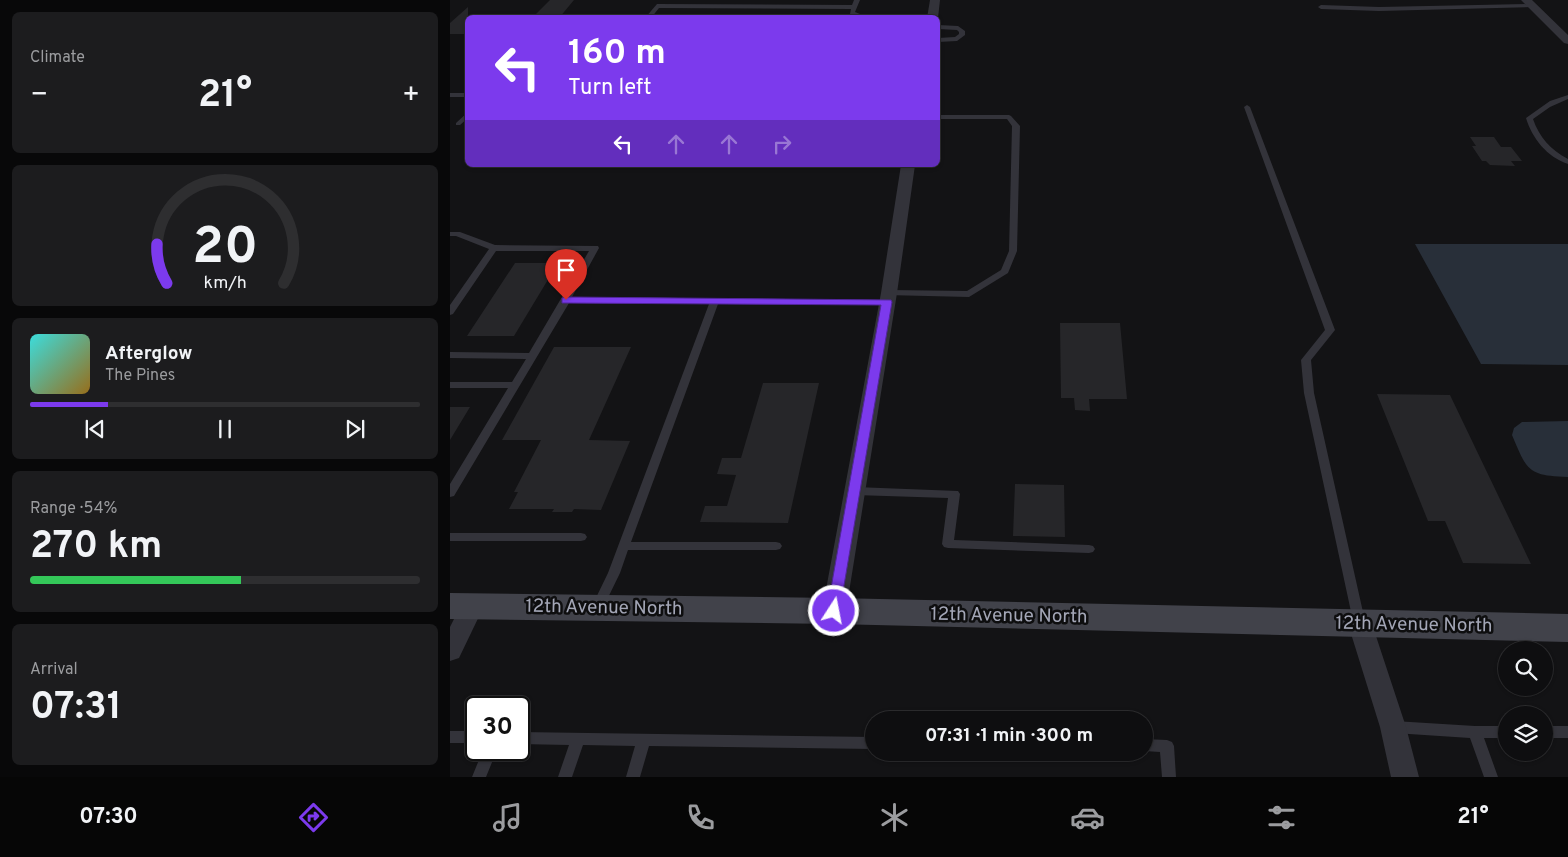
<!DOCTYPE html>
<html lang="en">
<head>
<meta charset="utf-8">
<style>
  body { margin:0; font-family:Overpass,sans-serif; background:#1c1c1e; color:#f1f3f6; height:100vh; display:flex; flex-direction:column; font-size:19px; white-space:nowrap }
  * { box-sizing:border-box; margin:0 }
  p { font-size:16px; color:#9b9c9f }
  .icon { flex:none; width:28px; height:28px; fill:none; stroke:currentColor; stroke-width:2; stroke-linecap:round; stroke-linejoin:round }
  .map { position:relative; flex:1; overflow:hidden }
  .sheet { display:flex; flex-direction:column; gap:12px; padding:12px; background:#080809; width:450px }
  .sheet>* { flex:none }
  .top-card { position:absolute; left:15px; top:15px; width:475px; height:152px; border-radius:8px; box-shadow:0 1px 4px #0004,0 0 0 1px #2e2e30; background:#7c3aed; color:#fff; overflow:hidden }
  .controls { position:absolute; left:1048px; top:641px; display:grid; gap:10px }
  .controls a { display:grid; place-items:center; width:55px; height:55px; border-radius:50%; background:#0e0e10; box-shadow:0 1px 4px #0004,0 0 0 1px #2e2e30; font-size:25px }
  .speed { position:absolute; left:15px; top:696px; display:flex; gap:10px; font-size:25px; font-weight:700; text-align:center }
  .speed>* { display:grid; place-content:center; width:65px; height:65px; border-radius:50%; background:#0e0e10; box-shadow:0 1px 4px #0004,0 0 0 1px #2e2e30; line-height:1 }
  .speed .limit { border:2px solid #111; border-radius:8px; background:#fff; color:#111 }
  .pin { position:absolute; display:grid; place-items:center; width:42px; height:42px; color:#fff; margin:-51px -21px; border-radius:50% 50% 50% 0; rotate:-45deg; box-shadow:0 0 5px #0007 }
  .pin .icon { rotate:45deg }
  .me { position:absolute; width:55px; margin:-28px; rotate:11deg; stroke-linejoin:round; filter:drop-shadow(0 0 4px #0008) }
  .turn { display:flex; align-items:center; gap:18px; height:105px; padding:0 20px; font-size:22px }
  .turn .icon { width:65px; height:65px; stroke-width:2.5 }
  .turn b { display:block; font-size:35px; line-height:42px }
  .lanes { display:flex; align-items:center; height:48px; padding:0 20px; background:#0003; justify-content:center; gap:25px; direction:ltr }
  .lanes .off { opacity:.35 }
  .big { font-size:38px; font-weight:700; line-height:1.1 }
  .sheet .card { flex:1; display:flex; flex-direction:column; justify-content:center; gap:8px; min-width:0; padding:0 18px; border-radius:8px; background:#1c1c1e }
  .sheet .dial { align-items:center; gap:0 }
  .dial svg { height:130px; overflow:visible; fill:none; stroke:#2e2e30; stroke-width:7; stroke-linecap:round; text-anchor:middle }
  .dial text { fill:#f1f3f6; stroke:none }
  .song { display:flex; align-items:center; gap:15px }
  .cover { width:60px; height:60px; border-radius:8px; background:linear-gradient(135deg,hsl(180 70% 55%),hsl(40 70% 35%)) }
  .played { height:5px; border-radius:2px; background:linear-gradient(90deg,#7c3aed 20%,#2e2e30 20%) }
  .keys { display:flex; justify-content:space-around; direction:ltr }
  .heat { display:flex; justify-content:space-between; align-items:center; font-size:28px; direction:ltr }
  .charge { height:8px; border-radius:4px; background:linear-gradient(90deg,#34c759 54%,#2e2e30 0) }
  .trip { position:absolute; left:415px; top:711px; width:288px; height:50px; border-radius:25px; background:#0e0e10; box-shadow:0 1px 4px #0004,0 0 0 1px #2e2e30; font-weight:700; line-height:50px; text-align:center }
  .dock { display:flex; height:80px; justify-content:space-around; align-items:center; background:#060606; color:#9b9c9f }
  .dock .icon { width:35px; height:35px }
  .dock .current { color:#7c3aed }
  .dock b { font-size:22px; color:#f1f3f6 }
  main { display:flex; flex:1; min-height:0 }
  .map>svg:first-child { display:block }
  .water { fill:#282f39 }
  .building { fill:#262629 }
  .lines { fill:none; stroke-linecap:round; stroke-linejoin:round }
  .lane { fill:#33333a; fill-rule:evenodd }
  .street { fill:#33333a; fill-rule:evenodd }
  .secondary { fill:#41424a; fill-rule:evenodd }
  .route { fill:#7c3aed; stroke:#51269a }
  .labels { text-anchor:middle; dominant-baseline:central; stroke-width:5; stroke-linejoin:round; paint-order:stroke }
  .near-street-label { font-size:19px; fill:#a3a6b6; stroke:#0e0e0f }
</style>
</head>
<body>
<main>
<section class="sheet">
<div class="card"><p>Climate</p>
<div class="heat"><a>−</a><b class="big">21°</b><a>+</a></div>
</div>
<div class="card dial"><svg viewBox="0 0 100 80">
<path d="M14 69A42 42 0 1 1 86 69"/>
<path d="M14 69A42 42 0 0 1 8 45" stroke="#7c3aed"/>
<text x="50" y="56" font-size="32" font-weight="700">20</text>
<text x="50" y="72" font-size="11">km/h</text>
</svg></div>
<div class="card">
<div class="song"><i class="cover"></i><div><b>Afterglow</b><p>The Pines</p></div></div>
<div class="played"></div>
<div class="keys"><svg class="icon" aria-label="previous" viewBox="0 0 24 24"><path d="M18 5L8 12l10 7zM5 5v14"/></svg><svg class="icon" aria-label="pause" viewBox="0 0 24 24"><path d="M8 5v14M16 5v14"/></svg><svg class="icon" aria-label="next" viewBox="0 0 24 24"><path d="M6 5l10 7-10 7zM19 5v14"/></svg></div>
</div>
<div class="card"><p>Range · 54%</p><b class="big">270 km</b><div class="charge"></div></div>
<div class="card"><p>Arrival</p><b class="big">07:31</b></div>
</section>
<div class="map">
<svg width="1118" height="777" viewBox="0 0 1118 777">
  <rect width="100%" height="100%" fill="#131315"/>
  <!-- water -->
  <path class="water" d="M965,244H1118V365L1031,364Z
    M1118,421V477C1077,476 1077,470 1062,435L1064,428L1072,422Z"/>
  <!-- building -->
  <path class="building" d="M100,0H124L109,18H82Z
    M18,7V34H0V23Z
    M1020,137H1044L1051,147H1061L1072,161H1061L1065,166L1040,165L1036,161H1032L1022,146H1026Z
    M65,263H108L64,336H17Z
    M610,323H670L677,399H639L640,411L625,410L624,398H611Z
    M104,347H181L139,440L180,441L151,510L124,509L122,512H102L104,509H59L68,492H64L91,440H52Z
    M313,383H369L338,523L250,522L255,506H277L286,475L267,474L272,458H291Z
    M927,394L1000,395L1081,564L1013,563L995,521H978Z
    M0,407H20L0,440Z
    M565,484L614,485L615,537L563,536Z"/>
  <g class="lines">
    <!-- lane -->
    <path class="lane" d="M404,0H410L405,12L420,18H410L400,14L401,9L209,8L201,18H195L207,4L402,5Z
      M1082,4L1085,6L1084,7L929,11L871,9L868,7L871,5L929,7Z
      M488,25L508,26L515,31V35L507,41L488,42V38L505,37L509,34V32L507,30L488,29Z
      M0,93H18V97H0Z
      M1118,95V99L1100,107L1083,119C1089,137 1101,150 1118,159V164C1097,157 1082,138 1076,118L1100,101Z
      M797,105L800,107L885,330L861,360L864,393L915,621L913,625L909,626L905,625L903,621L854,393L851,360L875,330L794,107Z
      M18,112V118L10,125H6V123Z
      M488,115H559L561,116L570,126L567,251L558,273L519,297L436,295L435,293L436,291L439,290L517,291L551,270L559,251L562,126L557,119H488Z
      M0,232H10L45,245L148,246L149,248L122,297L440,300L442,302L437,305L268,304L181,542H326L330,543L332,546L330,549L326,550H178L170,573L152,610L148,611L144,610L142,606L158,573L259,304L119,303L4,496L0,497V484L58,388H0V382H62L76,359L0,358V352L79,353L139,251H46L3,314L0,315V305L39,249L6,236H0Z
      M405,487L508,491L510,494L504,540L639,545L643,546L645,549L643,552L639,553L498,548L494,547L492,544L498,498L405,495L401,494L399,491L401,488Z
      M0,533H131L135,534L137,537L135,540L131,541H0Z
      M944,721L1025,726H1056V738H1034L1048,777H1034L1020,738L944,733L939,731L937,727L939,723Z
      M1094,726H1118V738H1094Z
      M0,731H26V743H0Z
      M69,732L424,737V749L199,746L190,777H176L185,746L133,745L122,777H108L119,745L69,744Z
      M694,739L717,740L722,742L724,746L726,777H712L710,752L694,751Z
      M33,750H47L36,777H22Z"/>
    <!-- street -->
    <path class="street" d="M480,0H490L488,18H477Z
      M1071,0H1082L1118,35V44L1114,43Z
      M451,165H465L447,293L396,611L392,618L384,620L376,618L372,611L431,293Z
      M22,597L30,599L34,606L9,658L0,661V627L14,599Z
      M910,614L918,617L922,624L956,727L969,777H941L930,727L898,624L902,617Z"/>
    <!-- secondary -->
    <path class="secondary" d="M0,593L384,598L1118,614V642L384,624L0,619Z"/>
  </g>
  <!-- route -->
  <path class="route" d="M116,297L441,300L442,302L389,615L384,617L379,615L377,611L431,305L112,303V298Z"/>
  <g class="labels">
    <!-- near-street labels -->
    <g class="near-street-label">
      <text transform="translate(154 608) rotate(1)">12th Avenue North</text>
      <text transform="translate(559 616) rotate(1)">12th Avenue North</text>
      <text transform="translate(964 625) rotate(1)">12th Avenue North</text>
    </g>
  </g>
</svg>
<div class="controls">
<a><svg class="icon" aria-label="search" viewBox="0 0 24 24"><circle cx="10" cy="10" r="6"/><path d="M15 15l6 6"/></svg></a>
<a><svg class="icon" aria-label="layers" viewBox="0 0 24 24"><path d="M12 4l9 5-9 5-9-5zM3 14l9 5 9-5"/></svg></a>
</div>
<div class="speed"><div class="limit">30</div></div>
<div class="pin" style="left:116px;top:300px;background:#d93025"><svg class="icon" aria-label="arrive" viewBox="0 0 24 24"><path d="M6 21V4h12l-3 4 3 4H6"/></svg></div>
<svg class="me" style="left:384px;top:611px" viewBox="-20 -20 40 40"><circle r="17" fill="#7c3aed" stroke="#fff" stroke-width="3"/><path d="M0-11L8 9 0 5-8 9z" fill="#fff"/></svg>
<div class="trip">07:31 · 1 min · 300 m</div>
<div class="top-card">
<div class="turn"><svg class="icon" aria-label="left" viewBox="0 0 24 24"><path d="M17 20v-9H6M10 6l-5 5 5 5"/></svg><div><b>160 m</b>Turn left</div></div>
<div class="lanes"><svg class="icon" aria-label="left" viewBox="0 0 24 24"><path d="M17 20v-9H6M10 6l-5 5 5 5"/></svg><svg class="icon off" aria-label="ahead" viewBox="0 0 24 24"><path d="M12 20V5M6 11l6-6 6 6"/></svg><svg class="icon off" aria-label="ahead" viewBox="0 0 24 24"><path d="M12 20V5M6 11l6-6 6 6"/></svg><svg class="icon off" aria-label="right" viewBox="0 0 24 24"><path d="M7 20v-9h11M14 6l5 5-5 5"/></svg></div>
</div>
</div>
</main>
<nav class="dock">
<b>07:30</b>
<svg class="icon current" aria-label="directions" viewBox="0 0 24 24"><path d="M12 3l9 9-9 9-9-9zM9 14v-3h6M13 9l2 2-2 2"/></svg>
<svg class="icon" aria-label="music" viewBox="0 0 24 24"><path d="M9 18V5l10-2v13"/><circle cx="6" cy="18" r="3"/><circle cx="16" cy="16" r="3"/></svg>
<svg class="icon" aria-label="phone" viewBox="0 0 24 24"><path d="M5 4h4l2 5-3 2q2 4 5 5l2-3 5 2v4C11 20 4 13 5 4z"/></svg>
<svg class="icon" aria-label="climate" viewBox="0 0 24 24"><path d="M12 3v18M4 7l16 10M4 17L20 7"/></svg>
<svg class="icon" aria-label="car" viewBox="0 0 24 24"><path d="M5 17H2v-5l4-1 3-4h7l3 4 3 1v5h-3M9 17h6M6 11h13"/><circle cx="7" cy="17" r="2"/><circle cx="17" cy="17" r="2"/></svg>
<svg class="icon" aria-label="filters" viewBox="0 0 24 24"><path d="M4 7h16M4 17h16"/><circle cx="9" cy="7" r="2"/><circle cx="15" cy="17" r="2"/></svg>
<b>21°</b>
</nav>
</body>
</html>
